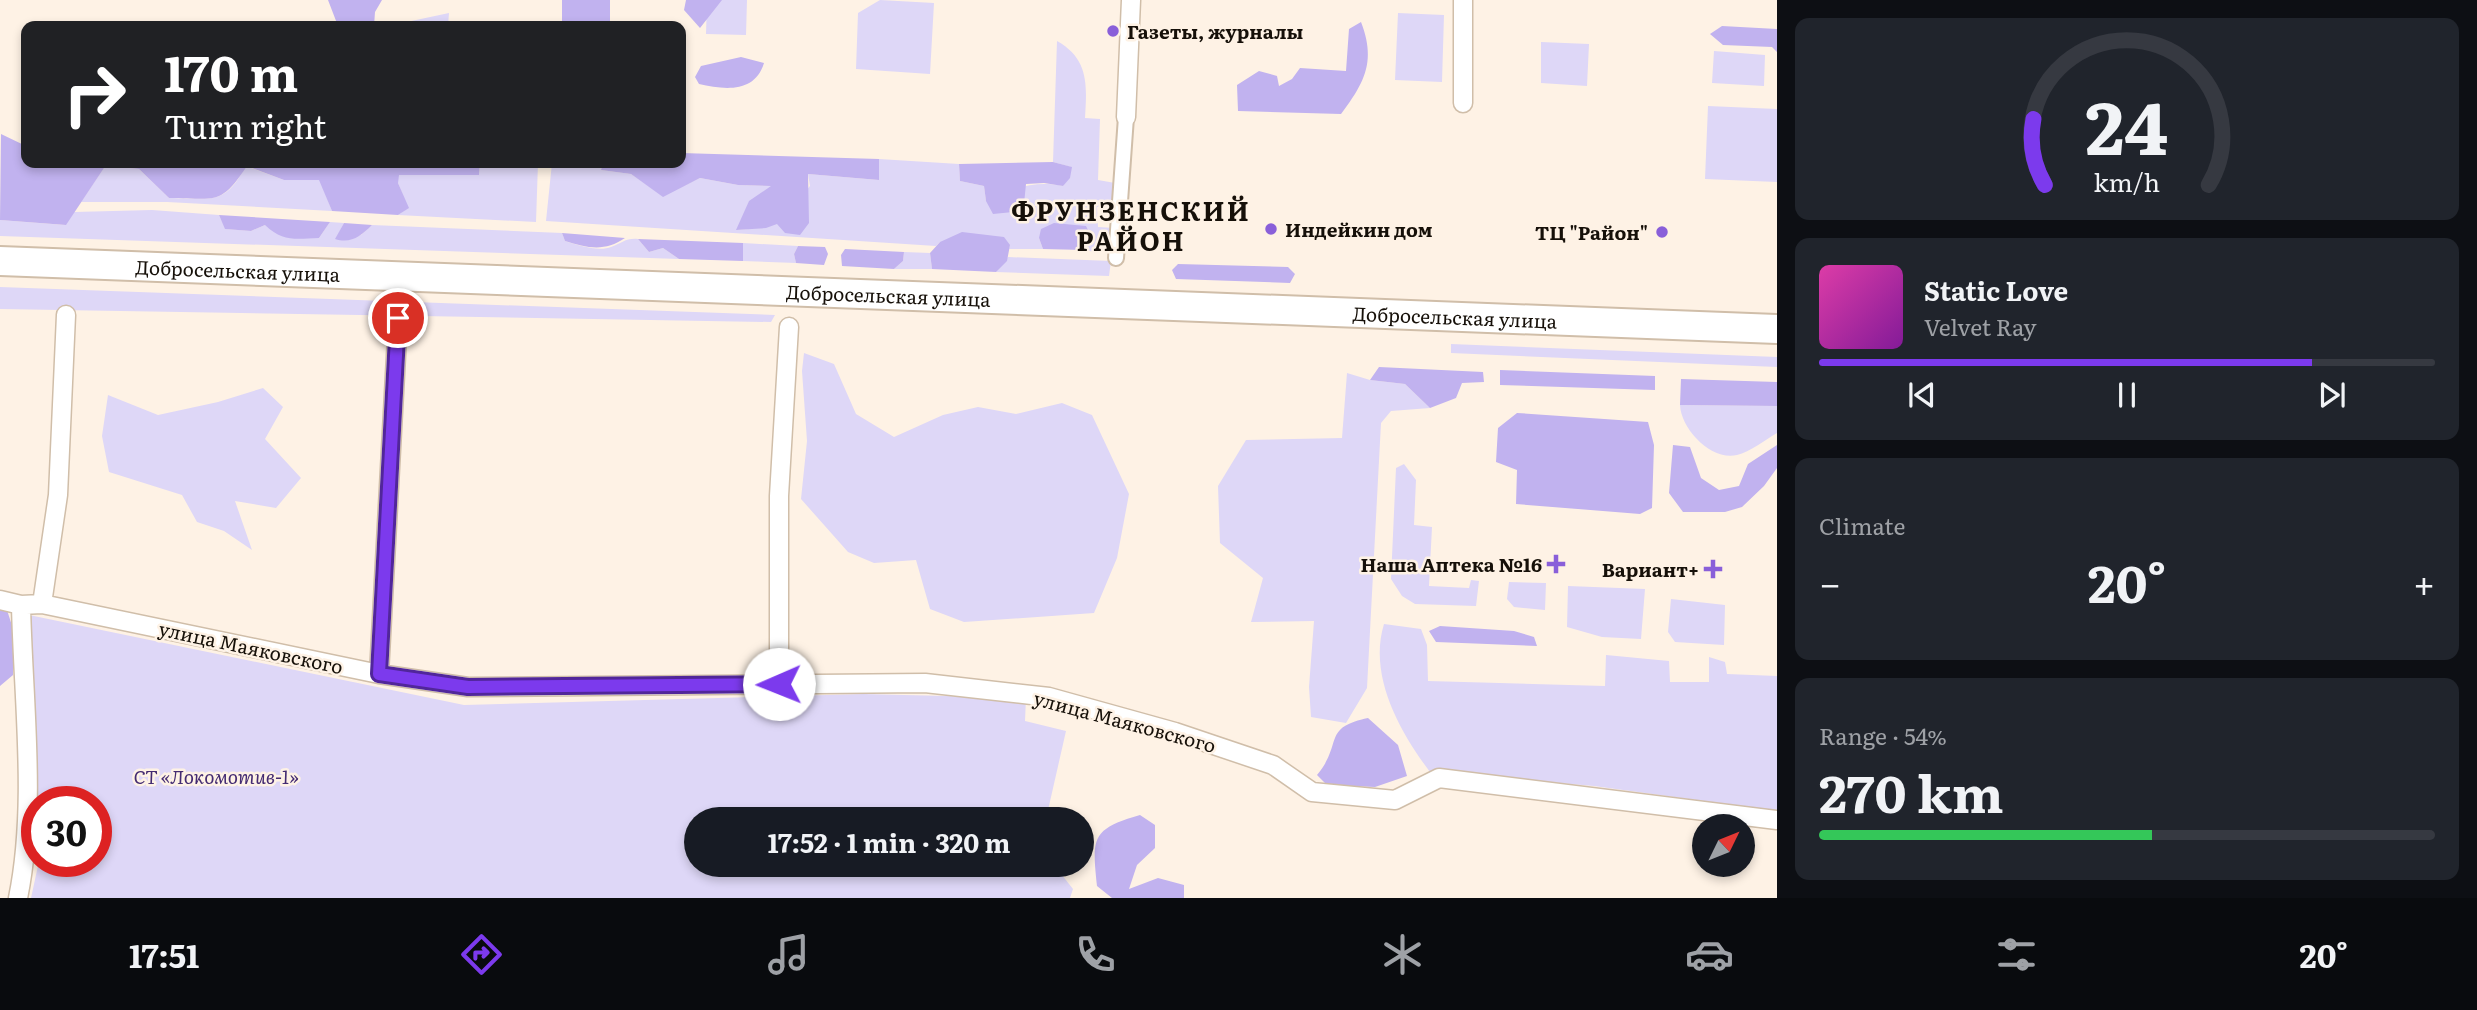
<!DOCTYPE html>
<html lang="en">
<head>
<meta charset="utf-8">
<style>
  body { margin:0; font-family:Literata,serif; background:#20242c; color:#f1f3f6; height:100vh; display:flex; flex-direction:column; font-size:26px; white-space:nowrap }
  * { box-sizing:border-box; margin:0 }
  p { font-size:23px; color:#9ea1a6 }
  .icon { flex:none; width:38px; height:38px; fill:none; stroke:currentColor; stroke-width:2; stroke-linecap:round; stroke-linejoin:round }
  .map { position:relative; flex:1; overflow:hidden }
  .side { display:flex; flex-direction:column; gap:18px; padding:18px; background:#0d0f14; width:700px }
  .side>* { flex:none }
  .hud { position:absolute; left:21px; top:21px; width:665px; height:147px; border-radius:14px; box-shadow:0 4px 10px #0003; background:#202124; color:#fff; overflow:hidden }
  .needle { width:46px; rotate:47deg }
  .fabs { position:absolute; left:1692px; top:814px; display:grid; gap:14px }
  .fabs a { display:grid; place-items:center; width:63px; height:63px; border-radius:50%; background:#171b24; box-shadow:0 4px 10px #0003; font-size:35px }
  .speed { position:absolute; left:21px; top:786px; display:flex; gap:14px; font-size:35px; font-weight:700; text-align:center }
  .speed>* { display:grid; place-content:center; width:91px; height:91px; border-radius:50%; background:#171b24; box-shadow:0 4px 10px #0003; line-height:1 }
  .speed .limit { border:10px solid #d22; background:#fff; color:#111 }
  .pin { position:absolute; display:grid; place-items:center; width:60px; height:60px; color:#fff; margin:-30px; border:4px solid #fff; border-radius:50%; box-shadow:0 2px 7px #0007 }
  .me { position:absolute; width:77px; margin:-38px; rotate:269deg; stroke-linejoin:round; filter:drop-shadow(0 0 5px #0008) }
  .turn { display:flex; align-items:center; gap:24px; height:147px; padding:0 28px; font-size:32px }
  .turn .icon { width:91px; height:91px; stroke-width:2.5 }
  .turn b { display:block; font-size:49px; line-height:60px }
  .big { font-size:52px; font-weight:700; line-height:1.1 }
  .side .card { flex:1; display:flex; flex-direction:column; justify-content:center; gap:10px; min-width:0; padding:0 24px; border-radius:14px; background:#20242c }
  .side .dial { align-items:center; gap:0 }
  .dial svg { height:182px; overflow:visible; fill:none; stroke:#363941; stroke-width:7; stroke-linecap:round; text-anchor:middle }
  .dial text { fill:#f1f3f6; stroke:none }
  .song { display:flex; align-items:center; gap:21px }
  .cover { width:84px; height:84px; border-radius:10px; background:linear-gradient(135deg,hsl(320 70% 55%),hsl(290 70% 35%)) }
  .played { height:7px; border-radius:4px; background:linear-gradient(90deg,#7c3aed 80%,#363941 80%) }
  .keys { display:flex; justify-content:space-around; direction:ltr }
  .heat { display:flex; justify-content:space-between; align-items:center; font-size:38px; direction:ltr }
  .charge { height:10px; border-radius:5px; background:linear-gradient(90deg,#34c759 54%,#363941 0) }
  .trip { position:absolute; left:684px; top:807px; width:410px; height:70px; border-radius:35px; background:#171b24; box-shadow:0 4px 10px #0003; font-weight:700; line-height:70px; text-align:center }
  .tabs { display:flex; height:112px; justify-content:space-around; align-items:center; background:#090b0e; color:#9ea1a6 }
  .tabs .icon { width:49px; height:49px }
  .tabs .current { color:#7c3aed }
  .tabs b { font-size:32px; color:#f1f3f6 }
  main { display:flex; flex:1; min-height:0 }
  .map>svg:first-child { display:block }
  .green { fill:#ded7f7 }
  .forest { fill:#c1b2ef }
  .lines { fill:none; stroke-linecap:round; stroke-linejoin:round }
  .pedestrian-casing { stroke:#d0bea9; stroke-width:18 }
  .minor-casing { stroke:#d0bea9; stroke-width:21 }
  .primary-casing { stroke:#d0bea9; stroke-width:32 }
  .pedestrian { stroke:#fff; stroke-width:14 }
  .minor { stroke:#fff; stroke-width:18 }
  .primary { stroke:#fff; stroke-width:28 }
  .route-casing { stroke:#51269a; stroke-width:18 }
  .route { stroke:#7c3aed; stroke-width:12 }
  .poi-dot { fill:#895fd9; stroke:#fef2e5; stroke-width:2.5 }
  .labels { text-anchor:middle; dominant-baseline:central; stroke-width:5; stroke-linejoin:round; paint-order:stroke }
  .poi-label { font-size:19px; font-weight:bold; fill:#161009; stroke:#fef2e5; text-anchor:end }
  .street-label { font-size:19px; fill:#161009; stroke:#fef2e5 }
  .park-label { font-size:19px; font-style:italic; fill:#442b72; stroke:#fef2e5 }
  .district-label { font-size:26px; font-weight:bold; letter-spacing:2px; fill:#161009; stroke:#fef2e5 }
</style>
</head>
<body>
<main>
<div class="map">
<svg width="1777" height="898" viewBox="0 0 1777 898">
  <rect width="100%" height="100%" fill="#fef2e5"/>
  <!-- green -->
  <path class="green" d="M707,0H747L746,35L706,34Z
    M880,0L934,3L930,74L856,69L858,13Z
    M449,13L448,26H402V23Z
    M1398,13L1444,15L1442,82L1395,80Z
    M1057,41C1089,59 1087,85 1085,118L1100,119L1098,180L1115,183L1114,206L1097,207L1098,227L1114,228L1112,249L1101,253L1084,250L1091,236L1039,238L1043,249H1009L1010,245L940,242L936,246L546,221L552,163H603L601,170L631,174L663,196L700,178L738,185L773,186L749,202L737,230C782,227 781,219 810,186L808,174L879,180V159L959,164L960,181L984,186L986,201C1013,189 1033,180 1063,186L1071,167L1053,162Z
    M1541,42L1589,44L1587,86L1541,83Z
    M1714,51L1765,55L1764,86L1712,83Z
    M1708,106L1777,109V182L1705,179Z
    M480,163H538L536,222L398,215L408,208L398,183V175H479Z
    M106,165L139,169L169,198C211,198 224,207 246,166L284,180H320L332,211L167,202H81Z
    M152,210L219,215L226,229L251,231L265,225L319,238L330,222L344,223L336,239L361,235L372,225L562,233L565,241C577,245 599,252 611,247C623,243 625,238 638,239L649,252L663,248L679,259L0,236V220L65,225L74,212Z
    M743,243L798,246L794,254L796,263L743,261Z
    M904,252L930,253L932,269H894L903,261Z
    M1008,257L1111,261L1109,276L996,272Z
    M0,287L775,315L771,322L0,309Z
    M1451,344L1777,357V367L1451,353Z
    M804,353L834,364L856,414L894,437L943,415L978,407L1016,414L1062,403L1092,415L1129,494L1117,558L1094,613L964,622L930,609L916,560L874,563L848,552L801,499L807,441L802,371Z
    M1347,373L1370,380L1405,384L1430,408L1391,411L1381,423L1367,688L1346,723L1311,717L1309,687L1314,621L1251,622L1263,578L1220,543L1218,486L1246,440L1342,438Z
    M263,388L283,407L265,439L301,478L276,508L235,501L252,550L224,531L197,522L182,495L109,472L102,436L108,395L158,415L218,402Z
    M1680,405L1777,406V433C1765,440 1750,452 1737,455C1711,461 1681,429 1680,405Z
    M1404,464L1416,480L1414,525L1432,527L1429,586L1469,588L1471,580L1479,581L1476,606L1415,604L1402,596L1391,579L1396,468Z
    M1509,582L1546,583L1545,610L1514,607L1507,599Z
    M1568,586L1645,589L1641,639L1602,637L1567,627Z
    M1671,599L1725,605L1724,645L1675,642L1668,632Z
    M29,615L464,705L863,694L1026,698L1025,721L1066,731L1046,819H696V864L1054,865L1073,889L1070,898H31L39,861H96V802H37V854Z
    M1384,624L1421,629L1427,645L1428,681L1605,686L1606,655L1669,661L1670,682H1709V657L1725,662L1727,674L1777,676V811L1594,786L1430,772C1400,732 1368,676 1384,624Z"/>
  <!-- forest -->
  <path class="forest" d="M328,0H382L375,12L374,26H338Z
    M562,0H610V26H562Z
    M686,0H722L700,28L684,10Z
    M1361,22C1376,61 1365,82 1341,114L1238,111L1237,85L1259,71L1277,76L1279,86L1292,79L1300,68L1346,71L1349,29Z
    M1722,26L1777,29V52L1772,47L1723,45L1710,34Z
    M741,57L764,63C755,93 725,90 699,84L695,77L701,66Z
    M1,134L26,146V163H480L479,175H399L398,183L409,208L398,215L332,211L319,180H284L247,166C220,207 215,198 169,198L139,169L106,165L66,225L0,220Z
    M681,153L879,159V180L808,174L809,223L800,235L785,233L777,224L766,228L736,230L749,201L771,186L738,185L700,178L663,197L631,174L601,170L603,163H681Z
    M1053,162L1072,167L1070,178L1063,186L1044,183L1026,184L1024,204L1013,212L993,214L986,201L984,186L960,181L959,164Z
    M219,215L330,222L319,238C295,239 283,242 265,225L251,231L225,229Z
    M344,223L372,225C361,236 351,244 335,239Z
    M1054,223L1086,226L1091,236L1084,250L1043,249L1039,238L1041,229Z
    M962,232L1004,237L1010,245L1007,261L996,272L932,269L930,253L940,242Z
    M562,233L625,238C605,252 587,248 565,241Z
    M638,239L743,243V261L679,259L663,248L649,252Z
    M798,246L825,247L828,254L824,265L796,263L794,254Z
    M845,249L904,252L903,261L894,269L842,266L841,255Z
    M1178,264L1288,267L1295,274L1290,283L1176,279L1172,270Z
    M1379,367L1483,372L1484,382L1462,383L1456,398L1430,408L1405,384L1370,380Z
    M1500,370L1655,376V390L1500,385Z
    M1681,379L1777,382V406L1680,405Z
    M1517,413L1648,422L1654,445L1652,508L1640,514L1516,504L1517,470L1496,462L1498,428Z
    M1673,445L1690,447L1701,478L1719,490L1739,486L1748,464L1777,445V468L1764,486L1742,507L1725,512H1683L1669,493Z
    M0,609L7,610L14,632L13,675L0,686Z
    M1440,626L1514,631L1534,637L1537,646L1436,642L1429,631Z
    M1368,718L1398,745L1407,776L1375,787L1327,785L1317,775C1344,743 1321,728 1368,718Z
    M1140,815L1155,825V848L1137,865L1129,889L1158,878L1184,885V898H1112L1097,886C1092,838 1091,829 1140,815Z"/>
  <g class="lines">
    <defs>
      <path id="pedestrian" d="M1116,258L1126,117"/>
      <path id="minor" d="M1463,0V103
        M1126,117L1131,0
        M0,600L21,605L42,604L379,674L468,687L925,683L1049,697L1175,732L1273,765L1312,792L1395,800L1439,778L1777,820
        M42,604L58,495L66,315
        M379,674L398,318
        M779,684V496L789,327
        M18,898C37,805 23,700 21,605"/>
      <g id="primary">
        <path id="s1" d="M0,261L1777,329"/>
      </g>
    </defs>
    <!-- pedestrian casing -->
    <use href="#pedestrian" class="pedestrian-casing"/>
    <!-- minor casing -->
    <use href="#minor" class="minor-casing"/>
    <!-- primary casing -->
    <use href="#primary" class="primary-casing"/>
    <!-- pedestrian -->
    <use href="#pedestrian" class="pedestrian"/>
    <!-- minor -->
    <use href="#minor" class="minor"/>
    <!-- primary -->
    <use href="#primary" class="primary"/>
  </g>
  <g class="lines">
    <defs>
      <path id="route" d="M398,318L379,674L468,687L779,684"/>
    </defs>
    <!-- route casing -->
    <use href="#route" class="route-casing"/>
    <!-- route -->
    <use href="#route" class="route"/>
  </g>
  <!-- markers -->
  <g class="poi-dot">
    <circle cx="1113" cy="31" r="7"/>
    <circle cx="1271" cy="229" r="7"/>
    <circle cx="1662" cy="232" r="7"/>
    <path d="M1552.5 553.5h7v7h7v7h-7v7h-7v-7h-7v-7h7z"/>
    <path d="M1709.5 558.5h7v7h7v7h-7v7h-7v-7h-7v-7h7z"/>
  </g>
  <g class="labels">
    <!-- poi labels -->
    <g class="poi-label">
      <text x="1127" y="31" text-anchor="start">Газеты, журналы</text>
      <text x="1285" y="229" text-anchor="start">Индейкин дом</text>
      <text x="1648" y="232">ТЦ "Район"</text>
      <text x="1542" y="564">Наша Аптека №16</text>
      <text x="1699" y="569">Вариант+</text>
    </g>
    <!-- street labels -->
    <g class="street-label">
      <text stroke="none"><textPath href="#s1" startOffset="238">Добросельская улица</textPath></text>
      <text stroke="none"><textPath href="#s1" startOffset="889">Добросельская улица</textPath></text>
      <text stroke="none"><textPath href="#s1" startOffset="1456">Добросельская улица</textPath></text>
      <text transform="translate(251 647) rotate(12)">улица Маяковского</text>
      <text transform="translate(1125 721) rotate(15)">улица Маяковского</text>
    </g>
    <!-- park labels -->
    <g class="park-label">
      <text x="216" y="776">СТ «Локомотив-1»</text>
    </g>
    <!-- district labels -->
    <g class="district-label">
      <text x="1131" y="209">ФРУНЗЕНСКИЙ<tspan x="1131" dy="30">РАЙОН</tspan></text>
    </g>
  </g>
</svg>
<div class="fabs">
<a><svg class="needle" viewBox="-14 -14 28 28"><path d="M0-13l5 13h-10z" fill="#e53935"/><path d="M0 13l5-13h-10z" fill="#9ea1a6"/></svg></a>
</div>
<div class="speed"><div class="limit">30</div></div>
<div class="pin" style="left:398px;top:318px;background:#d93025"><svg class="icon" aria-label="arrive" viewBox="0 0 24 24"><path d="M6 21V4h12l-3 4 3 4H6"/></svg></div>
<svg class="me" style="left:779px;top:684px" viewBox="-20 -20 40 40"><circle r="19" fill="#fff"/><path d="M0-13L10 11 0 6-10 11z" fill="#7c3aed"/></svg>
<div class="trip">17:52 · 1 min · 320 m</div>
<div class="hud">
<div class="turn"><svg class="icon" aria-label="right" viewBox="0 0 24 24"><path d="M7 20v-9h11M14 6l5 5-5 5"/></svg><div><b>170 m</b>Turn right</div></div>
</div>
</div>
<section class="side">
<div class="card dial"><svg viewBox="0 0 100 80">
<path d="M14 69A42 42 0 1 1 86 69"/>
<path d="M14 69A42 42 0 0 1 9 40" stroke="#7c3aed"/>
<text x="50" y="56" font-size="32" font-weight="700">24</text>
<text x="50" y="72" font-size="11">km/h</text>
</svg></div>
<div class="card">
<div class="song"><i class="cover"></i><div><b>Static Love</b><p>Velvet Ray</p></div></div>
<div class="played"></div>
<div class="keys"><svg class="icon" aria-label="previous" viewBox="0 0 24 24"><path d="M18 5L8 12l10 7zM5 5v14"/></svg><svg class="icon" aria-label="pause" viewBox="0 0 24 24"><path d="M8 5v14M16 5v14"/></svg><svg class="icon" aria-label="next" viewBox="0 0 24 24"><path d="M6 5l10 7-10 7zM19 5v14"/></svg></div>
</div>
<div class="card"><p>Climate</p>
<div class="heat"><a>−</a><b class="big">20°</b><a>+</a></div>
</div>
<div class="card"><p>Range · 54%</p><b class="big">270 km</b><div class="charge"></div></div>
</section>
</main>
<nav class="tabs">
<b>17:51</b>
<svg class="icon current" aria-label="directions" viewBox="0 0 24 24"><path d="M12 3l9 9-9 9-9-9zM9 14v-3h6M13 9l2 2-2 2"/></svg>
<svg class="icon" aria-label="music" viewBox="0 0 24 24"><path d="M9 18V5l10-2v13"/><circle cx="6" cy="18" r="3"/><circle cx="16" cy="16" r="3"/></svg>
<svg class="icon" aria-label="phone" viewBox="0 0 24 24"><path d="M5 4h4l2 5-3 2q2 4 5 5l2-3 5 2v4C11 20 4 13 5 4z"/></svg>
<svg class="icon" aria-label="climate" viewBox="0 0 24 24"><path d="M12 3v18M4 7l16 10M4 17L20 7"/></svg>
<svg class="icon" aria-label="car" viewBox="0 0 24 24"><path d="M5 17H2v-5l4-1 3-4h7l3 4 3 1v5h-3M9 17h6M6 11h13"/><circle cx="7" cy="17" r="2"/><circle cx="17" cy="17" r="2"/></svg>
<svg class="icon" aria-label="filters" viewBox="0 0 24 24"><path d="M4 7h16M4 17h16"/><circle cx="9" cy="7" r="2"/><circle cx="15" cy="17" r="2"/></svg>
<b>20°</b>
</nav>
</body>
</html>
